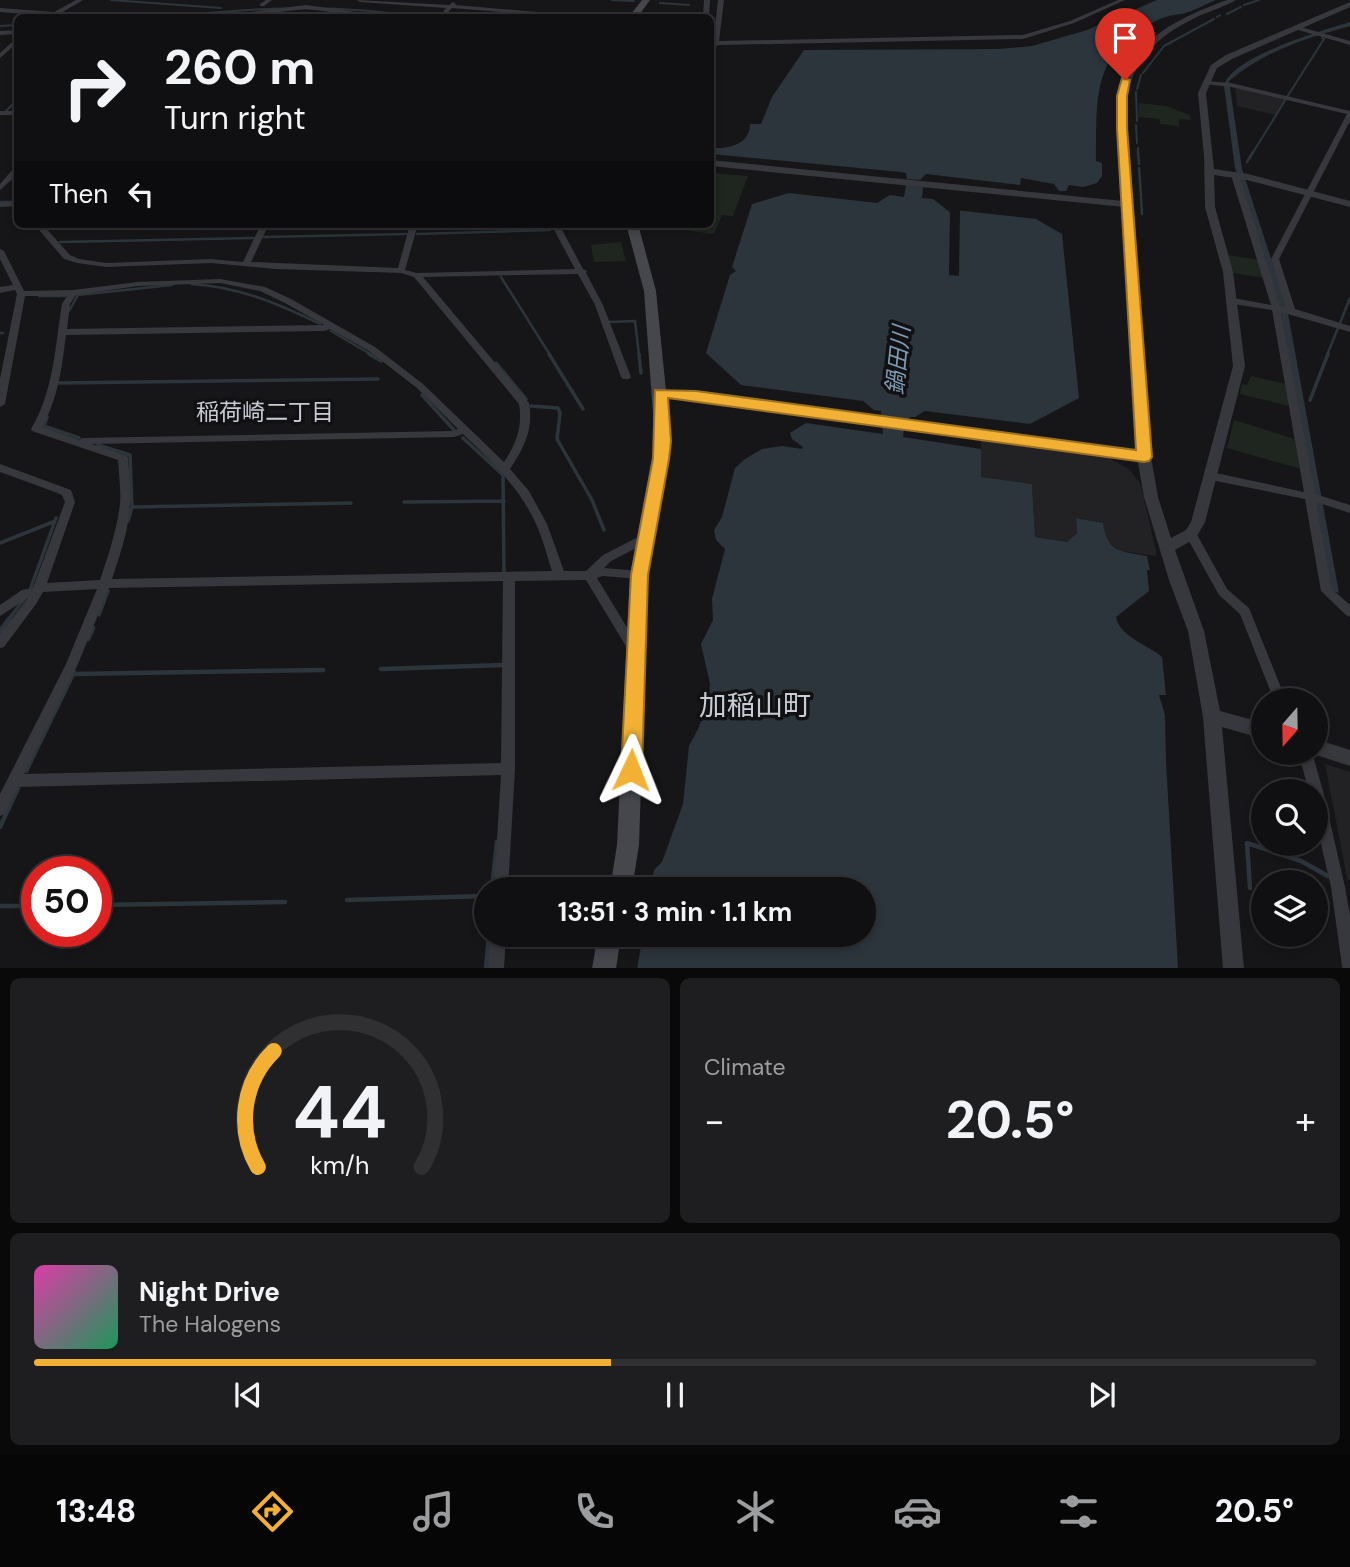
<!DOCTYPE html>
<html lang="en">
<head>
<meta charset="utf-8">
<style>
  body { margin:0; font-family:"DM Sans","Noto Sans JP",sans-serif; background:#1e1e20; color:#f1f3f6; height:100vh; display:flex; flex-direction:column; font-size:26px; white-space:nowrap }
  * { box-sizing:border-box; margin:0 }
  p { font-size:23px; color:#9c9d9f }
  .icon { flex:none; width:38px; height:38px; fill:none; stroke:currentColor; stroke-width:2; stroke-linecap:round; stroke-linejoin:round }
  .map { position:relative; height:968px; overflow:hidden }
  .drawer { display:flex; flex-direction:column; gap:10px; padding:10px; background:#09090a; flex:1 }
  .drawer>* { flex:none }
  .hud { position:absolute; left:14px; top:14px; width:700px; height:214px; border-radius:10px; box-shadow:0 4px 10px #0003,0 0 0 2px #303032; background:#101012; color:#f1f3f6; overflow:hidden }
  .needle { width:46px; rotate:200deg }
  .tools { position:absolute; left:1251px; top:688px; display:grid; gap:14px }
  .tools a { display:grid; place-items:center; width:77px; height:77px; border-radius:50%; background:#101012; box-shadow:0 4px 10px #0003,0 0 0 2px #303032; font-size:35px }
  .speed { position:absolute; left:21px; top:856px; display:flex; gap:14px; font-size:35px; font-weight:700; text-align:center }
  .speed>* { display:grid; place-content:center; width:91px; height:91px; border-radius:50%; background:#101012; box-shadow:0 4px 10px #0003,0 0 0 2px #303032; line-height:1 }
  .speed .limit { border:10px solid #d22; background:#fff; color:#111 }
  .pin { position:absolute; display:grid; place-items:center; width:60px; height:60px; color:#fff; margin:-72px -30px; border-radius:50% 50% 50% 0; rotate:-45deg; box-shadow:0 0 7px #0007 }
  .pin .icon { rotate:45deg }
  .me { position:absolute; width:77px; margin:-38px; rotate:2deg; stroke-linejoin:round; filter:drop-shadow(0 0 5px #0008) }
  .turn { display:flex; align-items:center; gap:24px; height:147px; padding:0 35px; font-size:32px }
  .turn .icon { width:91px; height:91px; stroke-width:2.5 }
  .turn b { display:block; font-size:49px; line-height:60px }
  .then { display:flex; align-items:center; height:66px; padding:0 35px; background:#0003; gap:14px; font-size:26px }
  .big { font-size:52px; font-weight:700; line-height:1.1 }
  .drawer .widget { flex:1; display:flex; flex-direction:column; justify-content:center; gap:10px; min-width:0; padding:0 24px; border-radius:10px; background:#1e1e20 }
  .drawer .dial { align-items:center; gap:0 }
  .dial svg { height:182px; overflow:visible; fill:none; stroke:#303032; stroke-width:7; stroke-linecap:round; text-anchor:middle }
  .dial text { fill:#f1f3f6; stroke:none }
  .song { display:flex; align-items:center; gap:21px }
  .cover { width:84px; height:84px; border-radius:10px; background:linear-gradient(135deg,hsl(320 70% 55%),hsl(150 70% 35%)) }
  .played { height:7px; border-radius:4px; background:linear-gradient(90deg,#f2b134 45%,#303032 45%) }
  .keys { display:flex; justify-content:space-around; direction:ltr }
  .heat { display:flex; justify-content:space-between; align-items:center; font-size:38px; direction:ltr }
  .drawer .tiles { flex:1; display:grid; gap:10px; grid-template-columns:1fr 1fr }
  .widget:last-child { grid-column:span 2 }
  .trip { position:absolute; left:474px; top:877px; width:402px; height:70px; border-radius:35px; background:#101012; box-shadow:0 4px 10px #0003,0 0 0 2px #303032; font-weight:700; line-height:70px; text-align:center }
  .tabs { display:flex; height:112px; justify-content:space-around; align-items:center; background:#060607; color:#9c9d9f }
  .tabs .icon { width:49px; height:49px }
  .tabs .selected { color:#f2b134 }
  .tabs b { font-size:32px; color:#f1f3f6 }
  .map>svg:first-child { display:block }
  .built { fill:#222225 }
  .green { fill:#1e261f }
  .water { fill:#2c353c }
  .pier { fill:#161618 }
  .lines { fill:none; stroke-linecap:round; stroke-linejoin:round }
  .stream-far3 { stroke:#2c353c; stroke-width:2 }
  .stream-far2 { stroke:#2c353c; stroke-width:2.5 }
  .stream-far1 { stroke:#2c353c; stroke-width:3.5 }
  .stream { stroke:#2c353c; stroke-width:4.5 }
  .minor { fill:#37383d; fill-rule:evenodd }
  .tertiary { fill:#37383d; fill-rule:evenodd }
  .secondary { fill:#45474d; fill-rule:evenodd }
  .route { fill:#f2b134; stroke:#9d7322; stroke-width:2 }
  .labels { text-anchor:middle; dominant-baseline:central; stroke-width:7; stroke-linejoin:round; paint-order:stroke }
  .water-label { font-size:23px; font-style:italic; fill:#7f9bb3; stroke:#111113 }
  .neighbourhood-label { font-size:23px; fill:#c9ccd4; stroke:#111113 }
  .near-quarter-label { font-size:28px; fill:#c9ccd4; stroke:#111113 }
</style>
</head>
<body>
<div class="map">
<svg width="1350" height="969" viewBox="0 0 1350 969">
  <rect width="100%" height="100%" fill="#161618"/>
  <!-- built -->
  <path class="built" d="M1235,87L1286,99L1276,115L1237,106Z
    M981,439L1105,456L1129,469L1141,485L1157,556L1120,551L1105,539L1103,523L1076,518L1077,533L1067,542L1035,537L1032,484L981,477Z
    M1325,764L1350,772V881L1347,878Z"/>
  <!-- green -->
  <path class="green" d="M1139,103L1166,106L1190,115L1191,120L1179,119V126L1160,124V119L1138,117Z
    M711,173L748,176L733,216L722,215L714,234L644,225L710,224Z
    M621,242L626,261L594,262L591,245Z
    M1228,255L1259,260L1265,278L1232,273Z
    M1251,376L1287,384L1289,406L1240,394L1242,384L1247,385Z
    M1234,420L1295,439L1301,469L1227,448Z"/>
  <!-- water -->
  <path class="water" d="M1157,0H1216C1206,4 1196,10 1185,13C1177,15 1169,15 1160,19C1091,50 1097,96 1096,161L1102,163V176L1097,183L1083,187L1069,185L1066,191H1059L1054,184L1021,178L1020,185L926,174L920,180L907,179L906,173L901,172L711,154V148C728,149 750,145 750,124H761L772,97L804,50L998,49L1032,46L1087,30Z
    M1350,22V26C1306,38 1265,51 1229,81L1242,169L1287,308L1339,593L1332,591L1280,307L1235,168L1224,86C1230,57 1324,30 1350,22Z
    M906,185L923,187L922,198L933,199L946,209L1036,219L1062,234L1079,398L1030,424L925,411L915,417H910L904,427L903,437L981,449V477L1032,484L1035,537L1067,542L1077,533L1076,518L1103,523C1107,553 1121,551 1147,556L1150,570H1147L1149,591L1116,617C1119,636 1148,645 1162,657L1166,695H1159L1165,715L1166,762L1178,968L637,969L643,935L864,934V889H651L654,870L662,862L683,804L689,746L699,727L709,694L710,684L701,644L713,620L712,599L725,549L716,540L714,530L722,517L735,468L745,459L762,449L782,446L802,449L803,447L792,439L790,433L806,423L883,434L881,411L874,410L863,401L741,385L706,353L730,275L736,271L732,267L752,204L789,193L877,203L890,195L904,197Z"/>
  <!-- pier -->
  <path class="pier" d="M945,209L960,210L959,276L949,275L950,212Z"/>
  <g class="lines">
    <!-- stream-far3 -->
    <path class="stream-far3" d="M111,0L221,8
      M612,0L634,1
      M660,3L689,5
      M1244,5L1259,0
      M1227,14L1241,7
      M1217,17L1220,15
      M160,18C250,7 337,3 427,18
      M0,26L18,25
      M1143,73L1164,46L1214,19
      M1137,89L1141,75
      M1136,92L1137,121
      M1287,97L1324,39L1322,38
      M5,112L18,99
      M1136,125L1137,143
      M1138,148V154
      M1252,154L1286,99"/>
    <!-- stream-far2 -->
    <path class="stream-far2" d="M1138,152L1139,164
      M1247,162L1253,152
      M1139,168L1141,196
      M1141,198L1142,214
      M0,202H18
      M417,234L550,230
      M264,237L406,234
      M60,242L253,238
      M501,277L550,355
      M191,284C239,287 277,303 320,324
      M39,296H65
      M69,311L78,295L172,285
      M609,322L635,321L639,355
      M1340,323L1350,298
      M331,331L372,355
      M0,333H3
      M1327,355L1338,328"/>
    <!-- stream-far1 -->
    <path class="stream-far1" d="M369,354L381,361
      M549,354L583,409
      M639,354L641,373
      M496,363L526,399
      M58,383L378,379
      M422,395L454,430
      M1310,400L1328,354
      M531,406L558,408L560,413L557,439L592,500L604,530
      M47,417L44,426L79,438
      M463,438L503,475L504,572
      M98,445L130,455L132,507L128,521
      M404,502L504,501
      M132,507L351,503
      M0,543L53,522
      M30,590L56,518
      M99,615L108,591
      M8,620L26,597"/>
    <!-- stream -->
    <path class="stream" d="M0,631L9,619
      M88,639L93,628
      M381,669L504,665
      M73,674L323,670
      M26,771L74,672
      M0,827L18,788
      M1250,888L1247,843L1301,861L1328,876
      M492,889L497,842
      M347,900L486,896
      M96,905L285,902
      M0,906H37
      M486,969L489,934"/>
    <!-- minor -->
    <path class="minor" d="M76,0H83L61,13L100,18H75L0,12V8L54,12Z
      M266,0H272L264,6H260V4Z
      M357,0L449,5L453,2L456,4L455,5L608,18H577L452,8L443,18H438L446,8L360,2Z
      M704,0H710L709,18H703Z
      M718,0H724L719,41L1023,35L1070,21L1118,0H1125L1074,23L1023,39L718,45L710,51V45L713,43Z
      M306,5L400,18H380L306,9L224,18H202Z
      M1297,26L1350,41V45L1295,29L1294,28Z
      M18,30V34L0,35V31Z
      M11,43L16,44L0,58V53Z
      M1206,81L1231,83L1350,111V121L1279,259L1295,309L1350,326V332L1281,312L1315,494L1350,505V513L1316,502L1332,589L1350,605V617L1346,615L1321,591L1305,499L1211,480L1206,476L1211,472L1304,492L1272,310L1233,304L1229,301L1233,298L1271,305L1231,175L1235,173L1239,175L1280,306L1286,307L1271,259L1347,114L1231,87L1204,84V82Z
      M0,111H18V115H0Z
      M15,167H18V174L0,190V184Z
      M18,202V206L0,207V203Z
      M34,224H42L70,255L79,259L106,263L211,259L243,262L261,224H269L251,262L398,268L410,224H418L405,270L417,273L575,269L551,224H559L583,269L587,271L586,273L603,305L631,377L629,379H623L621,377L595,305L578,274L423,277L529,403C534,428 524,448 510,469L529,491L547,524L564,571H586L603,555L642,535H650L652,538L650,541L611,561L604,568L639,571L643,572L645,575L643,578L639,579L603,576L597,578L640,649L638,653L634,654L630,653L586,580L515,581V769L508,889H494L501,775L18,787L5,814L0,816V794L66,664L97,589L43,592L36,604L4,647L0,648V634L28,598L0,616V605L22,590L33,588L65,502L62,495L55,492L0,472V464L71,490L75,502L47,583L100,580C108,556 117,530 120,504C121,490 119,475 118,460L32,431L31,429C54,391 55,346 62,304L67,296H25L5,404L0,407V379L17,294L15,290L0,293V287L13,285L0,259V249L4,251L24,291L73,290L138,282L220,279L265,287L291,299L375,347L423,384L504,462C516,444 523,426 519,404L414,277L401,273L276,269L211,263L106,267L77,263L64,259ZM220,283L260,291L285,303L324,325L67,329L70,304L76,295L138,286ZM330,329L369,351L417,388L458,429L453,431L83,438L79,440L42,427C58,399 62,367 66,335L325,331ZM463,434C491,461 520,488 536,524C543,539 547,556 552,571L112,579C120,555 129,529 130,503C131,488 129,473 128,458L127,456L92,444L454,437ZM503,581L501,763L24,774L78,664L109,588Z
      M660,390L696,393L1144,453L1149,457L1144,461L696,399L657,395L655,393Z
      M1191,530L1195,531L1227,589L1249,608L1286,700H1274L1240,614L1219,595L1185,534L1187,531Z
      M1298,752H1312L1323,791L1345,887L1350,916V969H1343L1342,966L1331,887L1316,823V791H1309Z
      M490,934H506L504,969H488Z"/>
    <!-- tertiary -->
    <path class="tertiary" d="M1227,0H1236C1226,6 1213,10 1201,15C1162,33 1138,53 1126,96L1151,457L1158,497L1171,538L1186,530L1191,522L1233,366L1223,272L1205,207L1204,156L1198,93L1211,65L1226,55L1350,2V7L1232,59L1217,68L1206,93L1214,169L1248,174L1350,201V207L1247,180L1214,175L1215,207L1233,272L1245,366L1205,522L1196,538L1175,550L1204,631L1220,711L1264,723V739L1222,727L1244,969H1223L1203,717L1188,631L1169,580L1144,497L1137,457L1124,207L710,166V160L1123,201C1122,176 1121,151 1119,126C1119,116 1117,104 1118,94C1129,40 1181,17 1227,0Z
      M1316,739L1350,750V766L1310,753L1316,752Z"/>
    <!-- secondary -->
    <path class="secondary" d="M642,0H650L637,18H628Z
      M626,224H638L656,291L671,441L648,575L639,845L632,889H610L617,845L630,575L655,441L644,291Z
      M598,934H621L616,969H592Z"/>
  </g>
  <!-- route -->
  <path class="route" d="M1122,78L1130,80L1127,96V129L1152,457L1149,461L1144,462L668,398L671,441L669,459L648,575L642,770L639,777L631,780L624,777L621,770L631,575L653,459L655,390L696,391L1136,450L1117,129V96Z"/>
  <g class="labels">
    <!-- water labels -->
    <g class="water-label">
      <text transform="translate(898 360) rotate(-84)">鍋田川</text>
    </g>
    <!-- neighbourhood labels -->
    <g class="neighbourhood-label">
      <text x="265" y="412">稲荷崎二丁目</text>
    </g>
    <!-- near-quarter labels -->
    <g class="near-quarter-label">
      <text x="755" y="705">加稲山町</text>
    </g>
  </g>
</svg>
<div class="tools">
<a><svg class="needle" viewBox="-14 -14 28 28"><path d="M0-13l5 13h-10z" fill="#e53935"/><path d="M0 13l5-13h-10z" fill="#9c9d9f"/></svg></a>
<a><svg class="icon" aria-label="search" viewBox="0 0 24 24"><circle cx="10" cy="10" r="6"/><path d="M15 15l6 6"/></svg></a>
<a><svg class="icon" aria-label="layers" viewBox="0 0 24 24"><path d="M12 4l9 5-9 5-9-5zM3 14l9 5 9-5"/></svg></a>
</div>
<div class="speed"><div class="limit">50</div></div>
<div class="pin" style="left:1125px;top:80px;background:#d93025"><svg class="icon" aria-label="arrive" viewBox="0 0 24 24"><path d="M6 21V4h12l-3 4 3 4H6"/></svg></div>
<svg class="me" style="left:631px;top:770px" viewBox="-20 -20 40 40"><path d="M0-17L14 15 0 8-14 15z" fill="#f2b134" stroke="#fff" stroke-width="4"/></svg>
<div class="trip">13:51 · 3 min · 1.1 km</div>
<div class="hud">
<div class="turn"><svg class="icon" aria-label="right" viewBox="0 0 24 24"><path d="M7 20v-9h11M14 6l5 5-5 5"/></svg><div><b>260 m</b>Turn right</div></div>
<div class="then">Then<svg class="icon" aria-label="left" viewBox="0 0 24 24"><path d="M17 20v-9H6M10 6l-5 5 5 5"/></svg></div>
</div>
</div>
<section class="drawer">
<div class="tiles">
<div class="widget dial"><svg viewBox="0 0 100 80">
<path d="M14 69A42 42 0 1 1 86 69"/>
<path d="M14 69A42 42 0 0 1 21 18" stroke="#f2b134"/>
<text x="50" y="56" font-size="32" font-weight="700">44</text>
<text x="50" y="72" font-size="11">km/h</text>
</svg></div>
<div class="widget"><p>Climate</p>
<div class="heat"><a>−</a><b class="big">20.5°</b><a>+</a></div>
</div>
<div class="widget">
<div class="song"><i class="cover"></i><div><b>Night Drive</b><p>The Halogens</p></div></div>
<div class="played"></div>
<div class="keys"><svg class="icon" aria-label="previous" viewBox="0 0 24 24"><path d="M18 5L8 12l10 7zM5 5v14"/></svg><svg class="icon" aria-label="pause" viewBox="0 0 24 24"><path d="M8 5v14M16 5v14"/></svg><svg class="icon" aria-label="next" viewBox="0 0 24 24"><path d="M6 5l10 7-10 7zM19 5v14"/></svg></div>
</div>
</div>
</section>
<nav class="tabs">
<b>13:48</b>
<svg class="icon selected" aria-label="directions" viewBox="0 0 24 24"><path d="M12 3l9 9-9 9-9-9zM9 14v-3h6M13 9l2 2-2 2"/></svg>
<svg class="icon" aria-label="music" viewBox="0 0 24 24"><path d="M9 18V5l10-2v13"/><circle cx="6" cy="18" r="3"/><circle cx="16" cy="16" r="3"/></svg>
<svg class="icon" aria-label="phone" viewBox="0 0 24 24"><path d="M5 4h4l2 5-3 2q2 4 5 5l2-3 5 2v4C11 20 4 13 5 4z"/></svg>
<svg class="icon" aria-label="climate" viewBox="0 0 24 24"><path d="M12 3v18M4 7l16 10M4 17L20 7"/></svg>
<svg class="icon" aria-label="car" viewBox="0 0 24 24"><path d="M5 17H2v-5l4-1 3-4h7l3 4 3 1v5h-3M9 17h6M6 11h13"/><circle cx="7" cy="17" r="2"/><circle cx="17" cy="17" r="2"/></svg>
<svg class="icon" aria-label="filters" viewBox="0 0 24 24"><path d="M4 7h16M4 17h16"/><circle cx="9" cy="7" r="2"/><circle cx="15" cy="17" r="2"/></svg>
<b>20.5°</b>
</nav>
</body>
</html>
